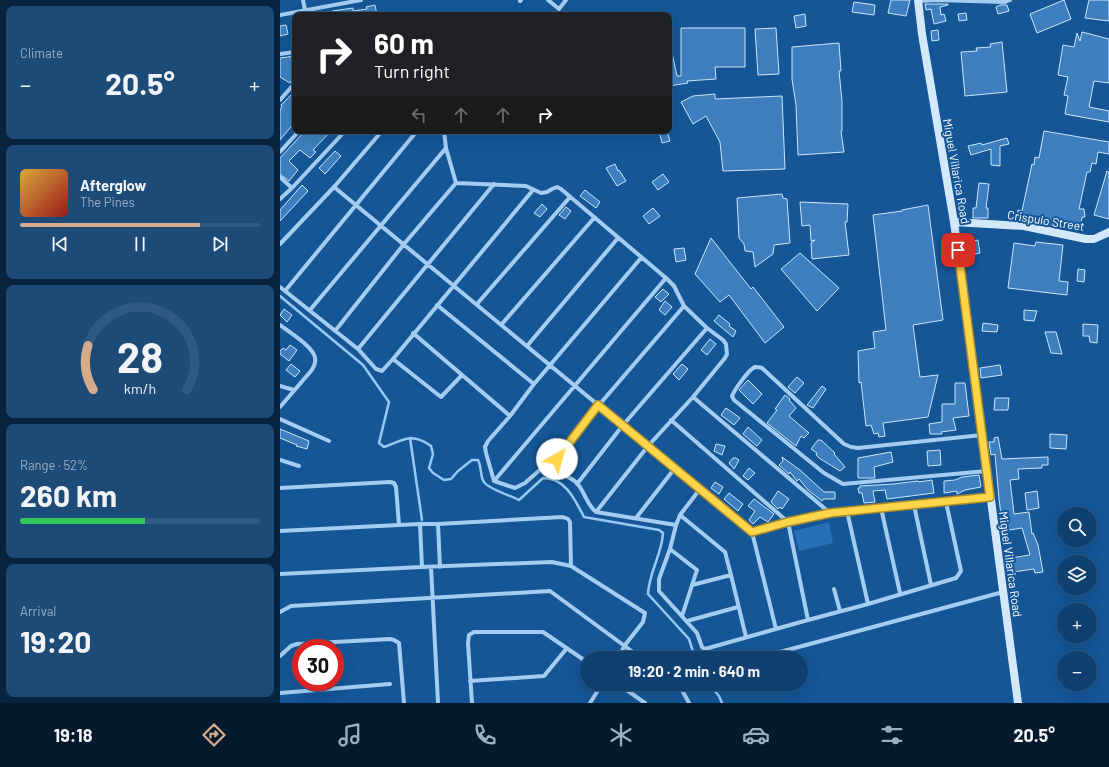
<!DOCTYPE html>
<html lang="en">
<head>
<meta charset="utf-8">
<style>
  body { margin:0; font-family:Barlow,sans-serif; background:#1d4b78; color:#f1f3f6; height:100vh; display:flex; flex-direction:column; font-size:15px; white-space:nowrap }
  * { box-sizing:border-box; margin:0 }
  p { font-size:13px; color:#9bafc3 }
  .icon { flex:none; width:22px; height:22px; fill:none; stroke:currentColor; stroke-width:2; stroke-linecap:round; stroke-linejoin:round }
  .map { position:relative; flex:1; overflow:hidden }
  .details { display:flex; flex-direction:column; gap:6px; padding:6px; background:#08233e; width:280px }
  .details>* { flex:none }
  .hud { position:absolute; left:12px; top:12px; width:380px; height:122px; border-radius:8px; box-shadow:0 4px 16px #0002,0 0 0 1px #2f5983; background:#202124; color:#fff; overflow:hidden }
  .controls { position:absolute; left:777px; top:507px; display:grid; gap:8px }
  .controls a { display:grid; place-items:center; width:40px; height:40px; border-radius:50%; background:#0f4070; box-shadow:0 4px 16px #0002,0 0 0 1px #2f5983; font-size:20px }
  .speed { position:absolute; left:12px; top:639px; display:flex; gap:8px; font-size:20px; font-weight:700; text-align:center }
  .speed>* { display:grid; place-content:center; width:52px; height:52px; border-radius:50%; background:#0f4070; box-shadow:0 4px 16px #0002,0 0 0 1px #2f5983; line-height:1 }
  .speed .limit { border:6px solid #d22; background:#fff; color:#111 }
  .pin { position:absolute; display:grid; place-items:center; width:34px; height:34px; color:#fff; margin:-17px; border-radius:8px; box-shadow:0 2px 6px #0006 }
  .me { position:absolute; width:44px; margin:-22px; rotate:38deg; stroke-linejoin:round; filter:drop-shadow(0 0 3px #0008) }
  .turn { display:flex; align-items:center; gap:14px; height:84px; padding:0 16px; font-size:18px }
  .turn .icon { width:52px; height:52px; stroke-width:2.5 }
  .turn b { display:block; font-size:28px; line-height:34px }
  .lanes { display:flex; align-items:center; height:38px; padding:0 16px; background:#0003; justify-content:center; gap:20px; direction:ltr }
  .lanes .off { opacity:.35 }
  .big { font-size:30px; font-weight:700; line-height:1.1 }
  .details .card { flex:1; display:flex; flex-direction:column; justify-content:center; gap:6px; min-width:0; padding:0 14px; border-radius:8px; background:#1d4b78 }
  .details .dial { align-items:center; gap:0 }
  .dial svg { height:104px; overflow:visible; fill:none; stroke:#2f5983; stroke-width:7; stroke-linecap:round; text-anchor:middle }
  .dial text { fill:#f1f3f6; stroke:none }
  .song { display:flex; align-items:center; gap:12px }
  .cover { width:48px; height:48px; border-radius:6px; background:linear-gradient(135deg,hsl(40 70% 55%),hsl(0 70% 35%)) }
  .played { height:4px; border-radius:2px; background:linear-gradient(90deg,#d6ab8b 75%,#2f5983 75%) }
  .keys { display:flex; justify-content:space-around; direction:ltr }
  .heat { display:flex; justify-content:space-between; align-items:center; font-size:22px; direction:ltr }
  .charge { height:6px; border-radius:3px; background:linear-gradient(90deg,#34c759 52%,#2f5983 0) }
  .trip { position:absolute; left:300px; top:651px; width:228px; height:40px; border-radius:20px; background:#0f4070; box-shadow:0 4px 16px #0002,0 0 0 1px #2f5983; font-weight:700; line-height:40px; text-align:center }
  .dock { display:flex; height:64px; justify-content:space-around; align-items:center; background:#061a2d; color:#9bafc3 }
  .dock .icon { width:28px; height:28px }
  .dock .selected { color:#d6ab8b }
  .dock b { font-size:18px; color:#f1f3f6 }
  main { display:flex; flex:1; min-height:0 }
  .map>svg:first-child { display:block }
  .green { fill:#2770b5 }
  .lines { fill:none; stroke-linecap:round; stroke-linejoin:round }
  .stream { stroke:#97c9f5; stroke-width:2.5 }
  .building { fill:#3d7fbe; stroke:#cde6fc }
  .street { stroke:#a5cdf2; stroke-width:4 }
  .secondary { stroke:#d4e8fc; stroke-width:8 }
  .route-casing { stroke:#a68a30; stroke-width:10 }
  .route { stroke:#ffd54a; stroke-width:7 }
  .labels { text-anchor:middle; dominant-baseline:central; stroke-width:4; stroke-linejoin:round; paint-order:stroke }
  .street-label { font-size:12px; fill:#fff; stroke:#145696 }
</style>
</head>
<body>
<main>
<section class="details">
<div class="card"><p>Climate</p>
<div class="heat"><a>−</a><b class="big">20.5°</b><a>+</a></div>
</div>
<div class="card">
<div class="song"><i class="cover"></i><div><b>Afterglow</b><p>The Pines</p></div></div>
<div class="played"></div>
<div class="keys"><svg class="icon" aria-label="previous" viewBox="0 0 24 24"><path d="M18 5L8 12l10 7zM5 5v14"/></svg><svg class="icon" aria-label="pause" viewBox="0 0 24 24"><path d="M8 5v14M16 5v14"/></svg><svg class="icon" aria-label="next" viewBox="0 0 24 24"><path d="M6 5l10 7-10 7zM19 5v14"/></svg></div>
</div>
<div class="card dial"><svg viewBox="0 0 100 80">
<path d="M14 69A42 42 0 1 1 86 69"/>
<path d="M14 69A42 42 0 0 1 10 35" stroke="#d6ab8b"/>
<text x="50" y="56" font-size="32" font-weight="700">28</text>
<text x="50" y="72" font-size="11">km/h</text>
</svg></div>
<div class="card"><p>Range · 52%</p><b class="big">260 km</b><div class="charge"></div></div>
<div class="card"><p>Arrival</p><b class="big">19:20</b></div>
</section>
<div class="map">
<svg width="829" height="703" viewBox="0 0 829 703">
  <rect width="100%" height="100%" fill="#145696"/>
  <!-- green -->
  <path class="green" d="M549,522L553,543L519,551L514,531Z"/>
  <g class="lines">
    <!-- stream -->
    <path class="stream" d="M0,296L83,365L109,402L99,443L104,447C124,440 131,432 151,446L153,454L149,468L153,473L164,480L171,479L178,471L192,460H198C202,468 200,477 204,482C208,489 232,496 239,500L263,478C286,478 295,500 304,517L379,530L383,533C382,554 369,572 368,594L409,639L415,658
      M130,438L142,520
      M429,684L439,696L442,703"/>
  </g>
  <!-- building -->
  <path class="building" d="M611,0H630L626,16L608,13Z
    M784,0L791,19L757,33L750,14Z
    M809,0H829V21L805,18Z
    M574,2L595,5L594,15L572,12Z
    M645,4H668V5L660,7L661,15L664,14L666,21L654,24L651,9L646,10Z
    M95,5L97,15H53L52,11L73,8V11L87,9L86,7Z
    M720,5H727L729,11L718,14L716,7Z
    M686,13L687,20L679,21L678,14Z
    M525,14L526,26L516,28L514,16Z
    M6,25L8,34L0,36V26Z
    M401,28H465V67H435L436,79L407,81L408,83L389,86V53H392L397,76H401Z
    M496,28L499,74L478,75L475,29Z
    M658,30L659,40L652,41L651,31Z
    M802,32L829,39V83L814,81L809,107L829,111V122L785,114L788,96L784,95L788,77L778,75L783,45L794,47L797,33L800,41Z
    M722,42L727,92L685,96L681,52L697,51L696,48L711,47L710,44Z
    M559,43L561,71H559L562,101V131H561L564,152L518,155L516,105L512,79V47Z
    M15,56V75L10,83L0,77V58Z
    M15,91V122L0,140V110L2,107L1,105Z
    M435,94V99L502,96L505,169L443,171L440,142L426,116L413,124L401,102L413,96Z
    M25,131H33L37,134L40,131H51L33,150L36,152L30,158L20,150L9,161L18,170L9,181L0,174V158Z
    M379,131H387L390,141L382,143Z
    M764,131L829,142V154L818,152L816,164L812,163L810,172H807L799,209H804L805,217H802L800,230L737,219L738,210L742,211L752,164L754,165L755,157L759,158Z
    M727,138L729,144L720,146V166L711,165V149L691,155L688,146L701,143L702,145Z
    M55,151L61,156L45,174L39,168Z
    M335,164L338,171L339,170L346,181L337,186L326,168Z
    M827,171L829,172V219L814,215Z
    M383,174L389,182L378,190L372,182Z
    M699,183L709,184L706,208H708V218H693V208H696Z
    M22,185L28,191L0,221V210Z
    M305,190L320,202L316,208L300,196Z
    M502,194L503,198L507,199L510,243L494,245L493,254L475,267L473,252L465,251L464,244L459,238L457,198Z
    M520,202L568,204L567,222H565L569,255L532,259L531,243L535,240L531,241L530,225L522,226Z
    M262,204L267,209L260,217L254,213Z
    M648,205L663,320L633,325L640,377L658,375L648,417L603,423L605,436L599,437L598,433L594,434L591,425L586,426L581,382L579,383L578,351L595,348L593,332L606,330L593,215L622,211V210Z
    M286,207L291,211L285,219L279,215Z
    M373,208L380,216L369,224L363,216Z
    M431,238L471,289L473,287L504,327L485,343L449,295L440,302L415,274Z
    M698,240L700,253L687,256L685,243Z
    M756,242L783,245L779,281L788,282L787,295L728,288L734,243L755,246Z
    M404,248L406,260L396,262L394,249Z
    M520,253L559,288L537,311L501,269Z
    M798,269L805,270L804,282L797,281Z
    M383,289L389,294L381,302L375,297Z
    M385,301L392,307L385,315L379,310Z
    M4,309L12,315L7,322L0,315Z
    M744,310L757,311L754,321L744,320Z
    M439,315L450,324L449,326L456,331L453,337L434,321Z
    M703,323L718,325L717,332L702,331Z
    M803,324L818,325L817,343L810,342L809,336H803Z
    M765,332H776L782,354L771,353Z
    M430,339L436,344L427,355L421,350Z
    M10,345L17,350L9,361L0,354V351L3,348L6,350Z
    M11,364L20,371L15,377L6,370Z
    M402,364L408,369L399,380L393,374Z
    M720,365L722,375L701,378L700,368Z
    M517,377L524,383L515,393L508,387Z
    M468,380L482,394L473,404L459,390Z
    M675,383H685L689,416L673,418L676,430L661,432L662,434H650L649,424L662,422V404H675Z
    M542,386L546,389L533,408L527,405Z
    M505,395L510,399L509,400L516,408L509,416L529,433L524,438L521,436L516,446L487,423L497,410L495,409Z
    M715,398H729L728,410H714Z
    M446,408L460,418L454,425L441,415Z
    M468,427L482,440L477,446L463,434Z
    M0,429L29,441L27,449L16,446L17,445L0,438Z
    M770,434L787,435L786,449L770,448Z
    M718,437L722,459L768,457V465H762V468L738,469L739,479L730,480L734,514L749,512L752,534L753,533L758,545L763,572L755,573L754,569L726,573L724,559L750,555L742,528L723,531L719,499L715,454L711,455L709,442H714V438Z
    M538,440H541L555,453L554,454L565,467L560,471L539,458L536,455L537,453L531,449Z
    M436,444L445,446L442,455L434,451Z
    M660,450L661,465L648,466L647,451Z
    M611,452L613,462L594,467L595,478H578V458Z
    M502,457L520,470L544,492H555V499H543L542,501L528,490L519,479L517,481L510,472L509,474L499,465L503,461Z
    M453,458H456L459,460L454,469L449,463Z
    M469,468L475,473L468,480L463,476Z
    M699,475L701,487L685,490L677,494V491L664,493V481L675,480L682,477Z
    M652,480L654,493L607,499L605,490L593,491L595,502L584,503L582,493H579L578,488H580V486L613,484L638,481L639,482Z
    M435,482L443,487L439,494L431,488Z
    M498,491L509,499L502,509L500,507L498,509L491,502Z
    M757,491L759,508L747,510L745,493Z
    M449,493L463,504L458,511L444,499Z
    M474,499L494,514L488,522L480,517L473,524L469,520L475,511L468,506Z"/>
  <g class="lines">
    <!-- street -->
    <path class="street" d="M23,0L26,15
      M268,0L279,9L286,0
      M240,1L241,0
      M639,1L656,0L725,2L730,0
      M0,15L81,0
      M0,54L15,52
      M0,100L15,83
      M164,131L166,148L176,183L246,186L261,193L267,192L272,189L277,187L281,189L386,278L394,286L404,306L427,328L443,340L446,344L447,354L445,358L413,397L368,446L316,512
      M0,152L19,131
      M0,177L12,188
      M54,187L472,532L508,522L550,513L710,497
      M0,199L12,188L65,131
      M0,244L54,187L102,131
      M361,258L254,384L230,416L208,441L205,447L206,453L214,481L235,488L245,483L262,468C273,471 289,475 297,483C305,492 306,504 316,512L396,525L390,549L379,579V591L417,633L422,647L425,649L528,620
      M0,287L78,349L96,369L102,371L113,359L253,190
      M5,291L137,131
      M197,304L290,197
      M157,305L254,384
      M30,310L166,148
      M0,325C9,332 34,347 35,358C36,363 34,367 31,371L0,407
      M221,325L314,218
      M55,331L124,244L176,183
      M133,333L230,416
      M247,346L338,238
      M78,349L214,184
      M113,359L161,397L182,375
      M0,386L14,390
      M413,397L550,513
      M0,419L49,441
      M391,420L508,522L528,620L588,604L567,511
      M702,435L578,448L571,447L564,444L482,368C479,367 478,367 475,367C469,369 455,389 452,396L454,400L544,473L563,484L707,471
      M0,460L19,466
      M268,470L319,405L404,306
      M214,481L386,278
      M297,484L343,425L427,328
      M0,488L110,482L114,483L116,487L119,525L140,524
      M634,505L651,585
      M601,508L620,593
      M400,515L445,552L451,575L412,585
      M356,518L395,468
      M158,524H140L142,567L272,562L291,566L365,613L363,622L345,645L338,658
      M396,525L400,515L420,489
      M0,531L119,525
      M472,532L496,629
      M390,549L417,570L402,616
      M151,567L158,703
      M160,567L158,524L283,517L288,519L290,522L291,566
      M0,574L142,567
      M451,575L466,637
      M554,589L560,611
      M588,604L676,578L681,571L666,502
      M0,612L11,606L270,591L361,658
      M407,621L458,607
      M0,656L11,646L17,644L110,639L114,640L119,643L124,703
      M478,658L723,592
      M190,681L264,676L287,648
      M338,684L365,703
      M394,684L402,690L409,703
      M402,690L411,684
      M0,693L110,684
      M192,703L188,643L189,635L194,632H263L307,662
      M310,703L322,684"/>
    <!-- secondary -->
    <path class="secondary" d="M638,0L642,34L674,222L738,703
      M674,222L744,226L806,239H814L829,232"/>
  </g>
  <g class="lines">
    <defs>
      <path id="route" d="M277,459L318,405L472,532L508,522L550,513L710,497L678,250"/>
    </defs>
    <!-- route casing -->
    <use href="#route" class="route-casing"/>
    <!-- route -->
    <use href="#route" class="route"/>
  </g>
  <g class="labels">
    <!-- street labels -->
    <g class="street-label">
      <text transform="translate(677 171) rotate(80)">Miguel Villarica Road</text>
      <text transform="translate(766 220) rotate(9)">Crispulo Street</text>
      <text transform="translate(731 564) rotate(82)">Miguel Villarica Road</text>
    </g>
  </g>
</svg>
<div class="controls">
<a><svg class="icon" aria-label="search" viewBox="0 0 24 24"><circle cx="10" cy="10" r="6"/><path d="M15 15l6 6"/></svg></a>
<a><svg class="icon" aria-label="layers" viewBox="0 0 24 24"><path d="M12 4l9 5-9 5-9-5zM3 14l9 5 9-5"/></svg></a>
<a>+</a>
<a>−</a>
</div>
<div class="speed"><div class="limit">30</div></div>
<div class="pin" style="left:678px;top:250px;background:#d93025"><svg class="icon" aria-label="arrive" viewBox="0 0 24 24"><path d="M6 21V4h12l-3 4 3 4H6"/></svg></div>
<svg class="me" style="left:277px;top:459px" viewBox="-20 -20 40 40"><circle r="19" fill="#fff"/><path d="M0-13L10 11 0 6-10 11z" fill="#ffd54a"/></svg>
<div class="trip">19:20 · 2 min · 640 m</div>
<div class="hud">
<div class="turn"><svg class="icon" aria-label="right" viewBox="0 0 24 24"><path d="M7 20v-9h11M14 6l5 5-5 5"/></svg><div><b>60 m</b>Turn right</div></div>
<div class="lanes"><svg class="icon off" aria-label="left" viewBox="0 0 24 24"><path d="M17 20v-9H6M10 6l-5 5 5 5"/></svg><svg class="icon off" aria-label="ahead" viewBox="0 0 24 24"><path d="M12 20V5M6 11l6-6 6 6"/></svg><svg class="icon off" aria-label="ahead" viewBox="0 0 24 24"><path d="M12 20V5M6 11l6-6 6 6"/></svg><svg class="icon" aria-label="right" viewBox="0 0 24 24"><path d="M7 20v-9h11M14 6l5 5-5 5"/></svg></div>
</div>
</div>
</main>
<nav class="dock">
<b>19:18</b>
<svg class="icon selected" aria-label="directions" viewBox="0 0 24 24"><path d="M12 3l9 9-9 9-9-9zM9 14v-3h6M13 9l2 2-2 2"/></svg>
<svg class="icon" aria-label="music" viewBox="0 0 24 24"><path d="M9 18V5l10-2v13"/><circle cx="6" cy="18" r="3"/><circle cx="16" cy="16" r="3"/></svg>
<svg class="icon" aria-label="phone" viewBox="0 0 24 24"><path d="M5 4h4l2 5-3 2q2 4 5 5l2-3 5 2v4C11 20 4 13 5 4z"/></svg>
<svg class="icon" aria-label="climate" viewBox="0 0 24 24"><path d="M12 3v18M4 7l16 10M4 17L20 7"/></svg>
<svg class="icon" aria-label="car" viewBox="0 0 24 24"><path d="M5 17H2v-5l4-1 3-4h7l3 4 3 1v5h-3M9 17h6M6 11h13"/><circle cx="7" cy="17" r="2"/><circle cx="17" cy="17" r="2"/></svg>
<svg class="icon" aria-label="filters" viewBox="0 0 24 24"><path d="M4 7h16M4 17h16"/><circle cx="9" cy="7" r="2"/><circle cx="15" cy="17" r="2"/></svg>
<b>20.5°</b>
</nav>
</body>
</html>
